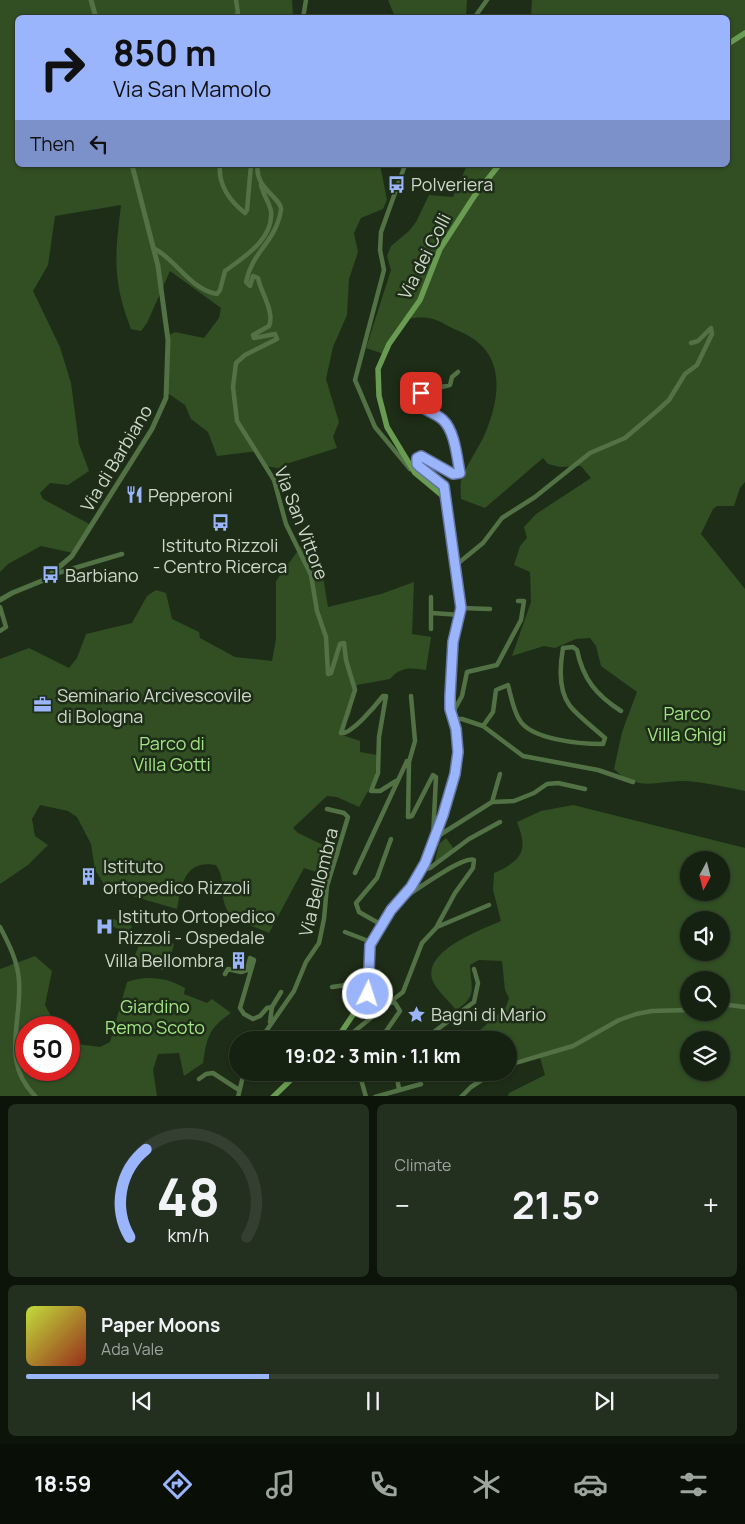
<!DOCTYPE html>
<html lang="en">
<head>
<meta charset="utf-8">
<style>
  body { margin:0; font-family:Manrope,sans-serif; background:#232f1f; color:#f1f3f6; height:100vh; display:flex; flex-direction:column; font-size:19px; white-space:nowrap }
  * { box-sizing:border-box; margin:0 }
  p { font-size:16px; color:#9ea49f }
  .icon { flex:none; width:28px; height:28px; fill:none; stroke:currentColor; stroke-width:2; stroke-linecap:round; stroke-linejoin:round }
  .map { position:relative; height:1096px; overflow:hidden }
  .side { display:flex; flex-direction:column; gap:8px; padding:8px; background:#0c1309; flex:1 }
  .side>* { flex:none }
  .top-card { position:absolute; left:15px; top:15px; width:715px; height:152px; border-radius:8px; box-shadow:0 1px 4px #0004,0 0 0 1px #353f31; background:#9bb5fd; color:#111; overflow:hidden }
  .needle { width:32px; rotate:187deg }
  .fabs { position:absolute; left:680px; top:851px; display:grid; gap:10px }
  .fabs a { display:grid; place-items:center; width:50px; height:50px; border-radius:50%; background:#162211; box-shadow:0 1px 4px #0004,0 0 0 1px #353f31; font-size:25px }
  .speed { position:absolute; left:15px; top:1016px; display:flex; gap:10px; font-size:25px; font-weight:700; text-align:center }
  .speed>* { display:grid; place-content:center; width:65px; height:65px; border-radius:50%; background:#162211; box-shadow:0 1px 4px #0004,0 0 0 1px #353f31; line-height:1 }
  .speed .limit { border:8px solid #d22; background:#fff; color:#111 }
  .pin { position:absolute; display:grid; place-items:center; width:42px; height:42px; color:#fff; margin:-21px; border-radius:10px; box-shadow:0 2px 8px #0006 }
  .me { position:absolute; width:55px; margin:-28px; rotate:4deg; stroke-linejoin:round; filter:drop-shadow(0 0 4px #0008) }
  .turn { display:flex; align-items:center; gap:18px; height:105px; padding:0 15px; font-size:22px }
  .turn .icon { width:65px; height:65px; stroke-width:2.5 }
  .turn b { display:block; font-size:35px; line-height:42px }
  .then { display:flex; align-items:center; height:48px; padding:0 15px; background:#0003; gap:10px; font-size:19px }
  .big { font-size:38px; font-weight:700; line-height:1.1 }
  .side .tile { flex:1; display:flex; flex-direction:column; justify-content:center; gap:8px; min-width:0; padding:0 18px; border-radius:8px; background:#232f1f }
  .side .dial { align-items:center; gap:0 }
  .dial svg { height:130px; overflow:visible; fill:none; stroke:#353f31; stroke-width:7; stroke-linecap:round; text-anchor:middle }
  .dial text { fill:#f1f3f6; stroke:none }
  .song { display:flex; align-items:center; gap:15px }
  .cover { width:60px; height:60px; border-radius:8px; background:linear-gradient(135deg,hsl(70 70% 55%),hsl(10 70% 35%)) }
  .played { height:5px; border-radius:2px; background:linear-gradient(90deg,#9bb5fd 35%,#353f31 35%) }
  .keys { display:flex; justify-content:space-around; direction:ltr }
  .heat { display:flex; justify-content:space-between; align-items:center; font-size:28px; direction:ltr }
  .side .tiles { flex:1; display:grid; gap:8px; grid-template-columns:1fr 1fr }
  .tile:last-child { grid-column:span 2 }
  .trip { position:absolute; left:229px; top:1031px; width:288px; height:50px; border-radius:25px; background:#162211; box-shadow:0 1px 4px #0004,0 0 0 1px #353f31; font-weight:700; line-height:50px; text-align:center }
  .tabs { display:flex; height:80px; justify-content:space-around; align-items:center; background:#090e07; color:#9ea49f }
  .tabs .icon { width:35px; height:35px }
  .tabs .on { color:#9bb5fd }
  .tabs b { font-size:22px; color:#f1f3f6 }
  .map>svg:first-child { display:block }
  .green { fill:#314f23; fill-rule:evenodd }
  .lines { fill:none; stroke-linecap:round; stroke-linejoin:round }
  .minor { stroke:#527245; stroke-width:4.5 }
  .tertiary { stroke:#527245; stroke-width:5 }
  .secondary { stroke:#699b52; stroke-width:5.5 }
  .route-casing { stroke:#6576a4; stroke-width:12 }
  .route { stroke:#9bb5fd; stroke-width:9 }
  .labels { text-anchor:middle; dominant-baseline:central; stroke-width:5; stroke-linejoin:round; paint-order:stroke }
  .poi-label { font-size:18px; fill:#ced8ca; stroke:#1e2d17; text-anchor:start }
  .street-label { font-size:18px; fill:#ced8ca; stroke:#1e2d17 }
  .park-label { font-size:18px; fill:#a2e385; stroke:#1e2d17 }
</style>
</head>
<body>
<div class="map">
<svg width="745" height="1097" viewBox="0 0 745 1097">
  <rect width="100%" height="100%" fill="#1e2d17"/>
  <!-- green -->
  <path class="green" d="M0,0H292L293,17L18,18V165H380L387,200L383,209L361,218L354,233L358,252L349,279L347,315L333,347L326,379L339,422L333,437L337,448L286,464L281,469L267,466L257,451L217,456L208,432L191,419L185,405L166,392L167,336L175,332L204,338L219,318L221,308L170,271L147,323L141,331L131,329C112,281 115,255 121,205L55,216L48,265L33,291L60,347L71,383L79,444L89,471L68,485L50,483L40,493L43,499L91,525L73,553L41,546L8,564L0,572Z
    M388,0H467L466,17H395Z
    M532,0H745V482L740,488L734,506H717L713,509L701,534L745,589V791C726,787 707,783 687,781C658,780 638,793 614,769L622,732L637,692L601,666L596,646L590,638L576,639L555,648L544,646L512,656L531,602L530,572L514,565L520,546L527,538L524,527L536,514L591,478L581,466L560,467L548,464L543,458L485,508L461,499C461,493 460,486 461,481C466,465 477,451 484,436C501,397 507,352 461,332C438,322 434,314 408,319L384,354L366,348L391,270L387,256L391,246L409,231L416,222L429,195L453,197L467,165H728V18L531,17Z
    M302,545L323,577L328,607L381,594L414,582L412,634L431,637L426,670C411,668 401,666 390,679L357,685L350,715L339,734L360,741V752L377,755L375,779L359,807L337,797L327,796L293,828L298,833L340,853L331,877L304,868L269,933C241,920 224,924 222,888C222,879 221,872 216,865C184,860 182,884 177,909L115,891L104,884L95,870L91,844L77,817L68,811L40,805L32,819L35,836L48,845L28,865L0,884V659L29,648L69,668L77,658L86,634L132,623L147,596L156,590L166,593L172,619L199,632L200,638L235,657L272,661L276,639V581Z
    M573,805L745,848V1096H508L509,1093L545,1075L539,1054L508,1062V1040H486L479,1031L506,1007L509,998L505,990L502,961L479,960L470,965C471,988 478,996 456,1010C449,1001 435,989 432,979C424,950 481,930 501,921L493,890L494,873C521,861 529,852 517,822L541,811ZM689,860H721V892H689ZM689,920H721V952H689ZM689,980H721V1012H689ZM689,1040H721V1072H689Z
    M446,838L454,849L434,865L439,844Z
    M111,918L132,926L130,933L123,931L124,927L122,930L108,925Z
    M143,935L160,936L174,944L170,959L163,970L150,967H130Z
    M35,956L52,971L45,1005L57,1027L26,1028V1070H69V1043L100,1047L110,1042L127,982C146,975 167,977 185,988L184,994L207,1003L212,999L231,1013C209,1028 207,1037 203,1063L184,1076L179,1053L158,1054L153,1070L157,1096H0V969Z"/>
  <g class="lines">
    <!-- minor -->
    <path class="minor" d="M234,18L238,13L236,0
      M303,18L306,0
      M474,18L487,0
      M220,165C218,185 230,201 245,213L247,210L251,165
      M258,165C253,187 283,199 281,210C276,242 252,251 246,282L250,286L253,276L258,278C261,293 275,312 269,326L253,335L254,338L275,334L277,339L245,355L236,363L233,387L237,421L274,480L286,524L311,575L317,611L326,637L328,674L331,673L340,644L344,643L346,660L355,690L341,733C351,735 376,705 383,696H386L379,737L378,773L371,791H380L396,781
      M405,165L381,232L380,250L384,270L355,380L375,427L410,469
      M155,249C176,260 191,290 217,294L220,290L225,271C244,257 274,239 271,211C269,202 263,194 261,185
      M445,498C450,484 430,475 420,467L417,464V457L421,456L457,475L460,473C458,458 455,429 442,419C437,415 430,413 424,410L420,397L424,391L450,385L452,377L458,372
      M456,565L483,543L502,518L535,497L590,453L625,438L658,410L669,400L685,374L697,365L712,334L711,328L698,341L691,343
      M51,575L122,554
      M0,607L6,627L0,631
      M461,608L490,609
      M432,613L461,615
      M431,629V597
      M452,714L462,696L467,672L497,665L521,620L524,601H518
      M453,719H462L483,726L523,756L598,770L633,782
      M483,726L493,712L496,690L508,685C511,696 513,709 519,719C530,740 581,744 603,744L605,738C594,728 579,717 570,706C558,690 560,665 563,648L573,647L577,650C583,679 596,695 621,711
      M409,762L415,741L411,696
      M492,802L500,774
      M435,838L492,802L514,801L534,793L547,784L558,783L585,789
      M421,870L430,868L469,839L500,822
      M355,873L407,761L409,762L408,817L412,816L433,775L436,777L433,837
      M382,925L359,912L356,903L377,878L391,839
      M0,927C9,944 18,962 19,981C22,1024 0,1062 36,1097
      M437,927L489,905
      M345,932L371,942
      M225,974L228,969L241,972L247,970L250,958L254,960L240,1008L244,1014L253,1019L260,1016L267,1008L272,1007L270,1022
      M332,987L369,982
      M390,1002L403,992L422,943L436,928L455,893L473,868L474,860C464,855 413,892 401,900
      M721,1004L745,1007
      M272,1007L281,992
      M260,1040L294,991L306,962L319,943L324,919L327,886L348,817L344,813L327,809
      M344,1040L390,1002L395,1003L400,1011L380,1040
      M423,1040L474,1002L478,983L474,969
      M508,1065L573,1046L619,1020L636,1014L652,1011L689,1010
      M359,1072L366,1097
      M396,1072L399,1089
      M199,1079L206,1074L213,1073L239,1090
      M238,1097L244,1072
      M375,1097L421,1084
      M461,1097L471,1087L494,1072"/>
    <!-- tertiary -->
    <path class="tertiary" d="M91,0L96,18
      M0,600L12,593L44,580L72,556L152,429L166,398L168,340L158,266L132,165"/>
    <!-- secondary -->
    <path class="secondary" d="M728,44L745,33
      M336,1040L367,994L370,945L391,910L411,887L425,863L447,803L455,773L458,752L456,729L450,709V696L453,642L461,608L448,508L445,498L415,473L387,427L379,396L378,369L389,344L420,300L440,249L475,195L499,165
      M273,1097L299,1072"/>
  </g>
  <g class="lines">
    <defs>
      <path id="route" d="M368,994L370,945L391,910L411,887L425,863L443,815L455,774L458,752L456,729L450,709V696L453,642L461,608L444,486L420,467L417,464V458L421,456L453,474L460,473C457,458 455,431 443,420C433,410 416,412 421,393"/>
    </defs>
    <!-- route casing -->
    <use href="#route" class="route-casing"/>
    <!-- route -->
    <use href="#route" class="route"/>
  </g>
  <!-- icons -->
  <defs>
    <symbol id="bus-bare" viewBox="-9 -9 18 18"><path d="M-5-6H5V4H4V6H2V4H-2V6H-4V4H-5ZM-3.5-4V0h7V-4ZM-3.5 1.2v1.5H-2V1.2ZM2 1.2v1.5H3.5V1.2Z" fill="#9bb5fd" stroke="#1e2d17" stroke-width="2.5" paint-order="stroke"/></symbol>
    <symbol id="restaurant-bare" viewBox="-9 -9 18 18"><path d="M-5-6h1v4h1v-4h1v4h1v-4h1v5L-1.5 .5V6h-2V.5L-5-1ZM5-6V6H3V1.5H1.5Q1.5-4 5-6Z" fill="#9bb5fd" stroke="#1e2d17" stroke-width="2.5" paint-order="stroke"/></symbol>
    <symbol id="office-bare" viewBox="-9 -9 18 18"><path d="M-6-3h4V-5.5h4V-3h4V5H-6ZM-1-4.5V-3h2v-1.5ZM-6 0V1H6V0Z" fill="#9bb5fd" stroke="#1e2d17" stroke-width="2.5" paint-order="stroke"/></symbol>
    <symbol id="building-bare" viewBox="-9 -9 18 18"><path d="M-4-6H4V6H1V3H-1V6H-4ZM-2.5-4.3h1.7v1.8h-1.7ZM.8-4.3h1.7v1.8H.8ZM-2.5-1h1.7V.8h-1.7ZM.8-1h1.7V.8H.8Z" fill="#9bb5fd" stroke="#1e2d17" stroke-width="2.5" paint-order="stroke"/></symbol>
    <symbol id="hospital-bare" viewBox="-9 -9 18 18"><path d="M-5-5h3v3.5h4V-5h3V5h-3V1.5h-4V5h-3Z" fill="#9bb5fd" stroke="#1e2d17" stroke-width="2.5" paint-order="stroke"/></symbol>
    <symbol id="sight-bare" viewBox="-9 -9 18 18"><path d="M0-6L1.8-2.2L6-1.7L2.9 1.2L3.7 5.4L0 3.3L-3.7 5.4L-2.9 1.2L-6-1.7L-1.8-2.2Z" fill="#9bb5fd" stroke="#1e2d17" stroke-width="2.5" paint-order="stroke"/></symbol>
  </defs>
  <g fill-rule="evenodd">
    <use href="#bus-bare" x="384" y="172" width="25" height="25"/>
    <use href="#restaurant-bare" x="122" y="482" width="25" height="25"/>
    <use href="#bus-bare" x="208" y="510" width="25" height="25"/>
    <use href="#bus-bare" x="38" y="562" width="25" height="25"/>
    <use href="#office-bare" x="30" y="692" width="25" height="25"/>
    <use href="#building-bare" x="76" y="864" width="25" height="25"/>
    <use href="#hospital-bare" x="92" y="914" width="25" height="25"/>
    <use href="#building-bare" x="226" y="948" width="25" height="25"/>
    <use href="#sight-bare" x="404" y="1002" width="25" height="25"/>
  </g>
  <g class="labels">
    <!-- poi labels -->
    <g class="poi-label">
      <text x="411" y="184">Polveriera</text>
      <text x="148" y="495">Pepperoni</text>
      <text x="220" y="545" text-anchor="middle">Istituto Rizzoli<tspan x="220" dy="21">- Centro Ricerca</tspan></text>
      <text x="65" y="575">Barbiano</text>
      <text x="57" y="695">Seminario Arcivescovile<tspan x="57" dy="21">di Bologna</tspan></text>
      <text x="103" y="866">Istituto<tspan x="103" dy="21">ortopedico Rizzoli</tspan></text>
      <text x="118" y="916">Istituto Ortopedico<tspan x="118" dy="21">Rizzoli - Ospedale</tspan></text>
      <text x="224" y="960" text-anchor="end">Villa Bellombra</text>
      <text x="431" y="1014">Bagni di Mario</text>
    </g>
    <!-- street labels -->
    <g class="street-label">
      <text transform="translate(424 256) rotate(-63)">Via dei Colli</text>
      <text transform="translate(116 458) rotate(-59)">Via di Barbiano</text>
      <text transform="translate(302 523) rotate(69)">Via San Vittore</text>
      <text transform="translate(318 882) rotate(-76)">Via Bellombra</text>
    </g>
    <!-- park labels -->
    <g class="park-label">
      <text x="687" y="713">Parco<tspan x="687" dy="21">Villa Ghigi</tspan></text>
      <text x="172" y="743">Parco di<tspan x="172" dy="21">Villa Gotti</tspan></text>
      <text x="155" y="1006">Giardino<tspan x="155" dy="21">Remo Scoto</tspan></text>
    </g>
  </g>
</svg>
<div class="fabs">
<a><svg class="needle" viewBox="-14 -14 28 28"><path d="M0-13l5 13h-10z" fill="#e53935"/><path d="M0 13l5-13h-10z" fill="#9ea49f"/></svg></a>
<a><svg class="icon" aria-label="sound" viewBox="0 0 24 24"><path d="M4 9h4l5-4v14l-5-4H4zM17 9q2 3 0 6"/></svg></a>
<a><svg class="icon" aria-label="search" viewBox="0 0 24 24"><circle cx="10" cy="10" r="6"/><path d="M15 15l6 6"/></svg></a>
<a><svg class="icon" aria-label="layers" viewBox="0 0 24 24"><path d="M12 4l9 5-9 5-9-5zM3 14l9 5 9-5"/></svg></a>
</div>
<div class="speed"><div class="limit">50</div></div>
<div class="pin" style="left:421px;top:393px;background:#d93025"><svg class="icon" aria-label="arrive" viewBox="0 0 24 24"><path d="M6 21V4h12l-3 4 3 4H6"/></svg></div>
<svg class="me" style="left:368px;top:994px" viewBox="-20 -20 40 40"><circle r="17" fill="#9bb5fd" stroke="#fff" stroke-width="3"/><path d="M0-11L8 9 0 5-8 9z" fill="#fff"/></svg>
<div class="trip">19:02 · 3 min · 1.1 km</div>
<div class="top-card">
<div class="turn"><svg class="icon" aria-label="right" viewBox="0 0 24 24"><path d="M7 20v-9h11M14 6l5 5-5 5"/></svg><div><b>850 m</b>Via San Mamolo</div></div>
<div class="then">Then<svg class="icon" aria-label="left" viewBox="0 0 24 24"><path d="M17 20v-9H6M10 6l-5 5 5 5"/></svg></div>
</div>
</div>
<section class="side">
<div class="tiles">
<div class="tile dial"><svg viewBox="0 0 100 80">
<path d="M14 69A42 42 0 1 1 86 69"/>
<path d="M14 69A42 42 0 0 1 24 15" stroke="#9bb5fd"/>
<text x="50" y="56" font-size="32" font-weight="700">48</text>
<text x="50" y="72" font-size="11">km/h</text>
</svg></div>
<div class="tile"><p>Climate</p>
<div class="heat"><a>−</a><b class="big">21.5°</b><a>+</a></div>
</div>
<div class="tile">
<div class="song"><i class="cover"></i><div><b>Paper Moons</b><p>Ada Vale</p></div></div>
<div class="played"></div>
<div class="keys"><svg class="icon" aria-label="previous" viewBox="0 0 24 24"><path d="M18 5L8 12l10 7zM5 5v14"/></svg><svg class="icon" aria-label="pause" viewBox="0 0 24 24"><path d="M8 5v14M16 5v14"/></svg><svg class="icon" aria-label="next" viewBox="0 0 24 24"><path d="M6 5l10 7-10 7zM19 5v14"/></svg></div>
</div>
</div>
</section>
<nav class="tabs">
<b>18:59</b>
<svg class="icon on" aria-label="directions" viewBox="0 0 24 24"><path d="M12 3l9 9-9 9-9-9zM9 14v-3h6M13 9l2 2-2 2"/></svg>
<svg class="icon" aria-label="music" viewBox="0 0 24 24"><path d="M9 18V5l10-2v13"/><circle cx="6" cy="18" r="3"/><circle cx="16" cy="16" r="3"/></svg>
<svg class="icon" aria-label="phone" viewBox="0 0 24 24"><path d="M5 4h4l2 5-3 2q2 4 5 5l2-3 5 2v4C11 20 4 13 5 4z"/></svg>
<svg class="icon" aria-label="climate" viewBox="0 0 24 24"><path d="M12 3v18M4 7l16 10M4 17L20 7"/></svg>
<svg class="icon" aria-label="car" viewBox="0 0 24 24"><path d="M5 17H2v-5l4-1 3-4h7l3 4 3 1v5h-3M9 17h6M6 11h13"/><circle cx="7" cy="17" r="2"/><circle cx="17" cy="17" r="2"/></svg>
<svg class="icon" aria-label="filters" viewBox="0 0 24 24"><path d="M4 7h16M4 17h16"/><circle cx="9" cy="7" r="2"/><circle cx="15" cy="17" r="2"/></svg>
</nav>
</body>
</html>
